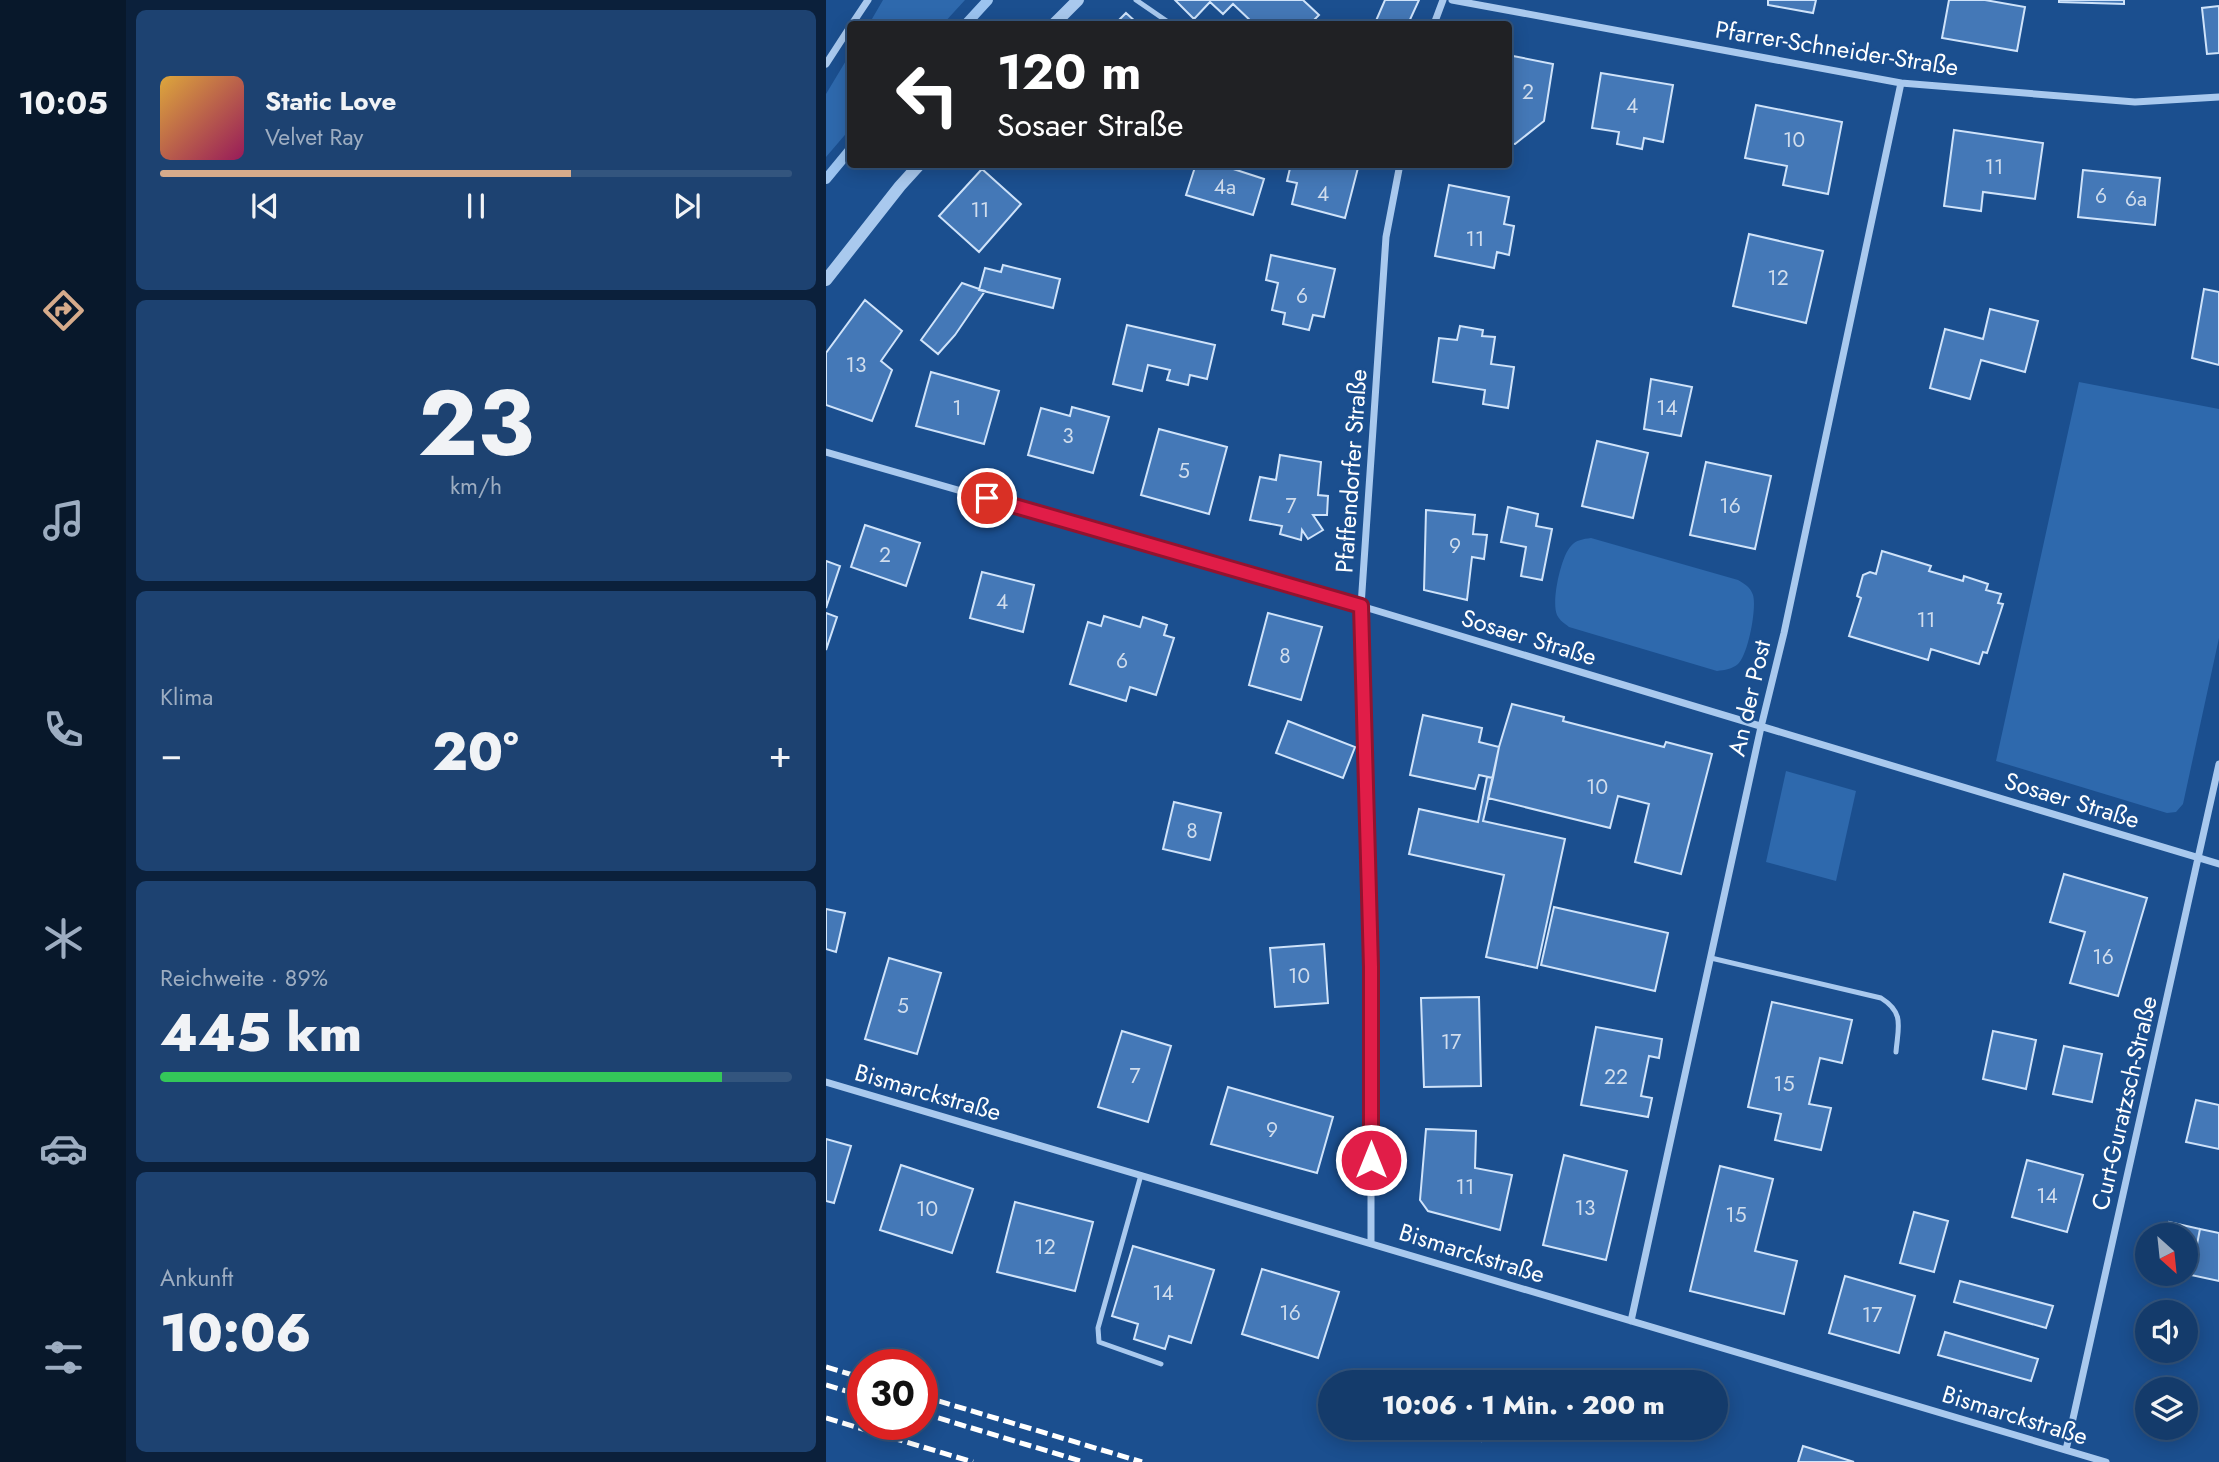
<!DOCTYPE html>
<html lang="de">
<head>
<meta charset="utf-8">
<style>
  body { margin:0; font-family:Jost,sans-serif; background:#1d4271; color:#f1f3f6; height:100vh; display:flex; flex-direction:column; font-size:26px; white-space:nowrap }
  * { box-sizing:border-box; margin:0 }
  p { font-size:23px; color:#9dadc1 }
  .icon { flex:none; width:38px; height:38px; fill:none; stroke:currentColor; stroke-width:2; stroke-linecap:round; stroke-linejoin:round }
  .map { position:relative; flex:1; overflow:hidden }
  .side { display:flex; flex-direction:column; gap:10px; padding:10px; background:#0b203b; width:700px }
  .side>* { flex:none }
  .top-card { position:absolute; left:21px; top:21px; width:665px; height:147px; border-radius:7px; box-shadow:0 4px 18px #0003,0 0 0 2px #33557e; background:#202124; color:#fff; overflow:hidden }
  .needle { width:46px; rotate:153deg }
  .fabs { position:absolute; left:1309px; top:1223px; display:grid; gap:14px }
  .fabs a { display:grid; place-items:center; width:63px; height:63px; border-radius:50%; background:#143b6b; box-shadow:0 4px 18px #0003,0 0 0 2px #33557e; font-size:35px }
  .speed { position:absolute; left:21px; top:1349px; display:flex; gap:14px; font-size:35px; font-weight:700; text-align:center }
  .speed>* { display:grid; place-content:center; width:91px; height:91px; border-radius:50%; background:#143b6b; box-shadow:0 4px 18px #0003,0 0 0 2px #33557e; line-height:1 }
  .speed .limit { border:10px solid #d22; background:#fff; color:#111 }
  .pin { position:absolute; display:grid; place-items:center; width:60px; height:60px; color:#fff; margin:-30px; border:4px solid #fff; border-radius:50%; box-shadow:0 2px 7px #0007 }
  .me { position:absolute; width:77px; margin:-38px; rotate:0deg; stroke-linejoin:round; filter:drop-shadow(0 0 5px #0008) }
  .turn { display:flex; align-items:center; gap:24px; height:147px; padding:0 35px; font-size:32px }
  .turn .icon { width:91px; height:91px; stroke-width:2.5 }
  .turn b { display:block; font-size:49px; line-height:60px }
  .big { font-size:52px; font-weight:800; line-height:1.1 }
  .side .widget { flex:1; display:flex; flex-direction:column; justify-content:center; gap:10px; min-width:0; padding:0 24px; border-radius:10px; background:#1d4271 }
  .side .dial { align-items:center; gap:0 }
  .dial b { font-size:91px; line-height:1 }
  .song { display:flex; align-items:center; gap:21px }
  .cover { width:84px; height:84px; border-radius:10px; background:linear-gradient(135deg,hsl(40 70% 55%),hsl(330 70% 35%)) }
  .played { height:7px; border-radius:4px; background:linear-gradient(90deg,#d6ab8b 65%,#33557e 65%) }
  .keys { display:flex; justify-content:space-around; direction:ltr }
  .heat { display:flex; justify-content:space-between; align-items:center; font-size:38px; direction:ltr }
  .charge { height:10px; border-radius:5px; background:linear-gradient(90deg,#34c759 89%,#33557e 0) }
  .trip { position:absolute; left:492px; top:1370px; width:410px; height:70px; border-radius:35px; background:#143b6b; box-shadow:0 4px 18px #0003,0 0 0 2px #33557e; font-weight:800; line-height:70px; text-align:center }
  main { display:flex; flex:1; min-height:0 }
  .tab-bar { display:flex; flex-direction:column; width:126px; justify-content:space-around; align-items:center; background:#08182b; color:#9dadc1 }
  .tab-bar .icon { width:49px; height:49px }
  .tab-bar .current { color:#d6ab8b }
  .tab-bar b { font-size:32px; color:#f1f3f6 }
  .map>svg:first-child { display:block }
  .green { fill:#2e69ad }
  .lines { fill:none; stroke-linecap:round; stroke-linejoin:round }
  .stream { stroke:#9cc4f0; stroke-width:10 }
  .building { fill:#4478b7; stroke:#cfe3fa; stroke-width:2 }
  .service { stroke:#a9c9ee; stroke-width:5 }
  .minor { stroke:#a9c9ee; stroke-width:7 }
  .tertiary { stroke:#a9c9ee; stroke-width:12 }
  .rail { stroke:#fff; stroke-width:5; stroke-dasharray:12 5; stroke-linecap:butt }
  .route-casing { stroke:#92132f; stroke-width:18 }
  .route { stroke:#e11d48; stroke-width:12 }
  .labels { text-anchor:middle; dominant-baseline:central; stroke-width:5; stroke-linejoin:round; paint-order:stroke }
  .number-label { font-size:21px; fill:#d0dded }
  .street-label { font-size:24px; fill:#fff; stroke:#1b4f8f }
</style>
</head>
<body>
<main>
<nav class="tab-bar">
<b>10:05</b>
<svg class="icon current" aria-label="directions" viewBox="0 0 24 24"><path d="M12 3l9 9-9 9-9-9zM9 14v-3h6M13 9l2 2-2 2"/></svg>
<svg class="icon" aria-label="music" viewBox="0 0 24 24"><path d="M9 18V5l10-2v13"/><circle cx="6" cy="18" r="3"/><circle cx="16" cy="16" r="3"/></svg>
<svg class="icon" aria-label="phone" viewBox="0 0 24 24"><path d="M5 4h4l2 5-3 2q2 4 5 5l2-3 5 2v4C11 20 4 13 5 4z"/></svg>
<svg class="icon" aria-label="climate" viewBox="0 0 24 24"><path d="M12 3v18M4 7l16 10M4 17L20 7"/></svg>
<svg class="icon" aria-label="car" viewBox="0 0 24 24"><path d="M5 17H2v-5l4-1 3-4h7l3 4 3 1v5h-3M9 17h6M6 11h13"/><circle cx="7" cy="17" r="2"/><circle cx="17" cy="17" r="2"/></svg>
<svg class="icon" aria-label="filters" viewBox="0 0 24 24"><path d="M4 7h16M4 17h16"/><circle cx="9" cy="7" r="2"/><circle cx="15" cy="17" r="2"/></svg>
</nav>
<section class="side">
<div class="widget">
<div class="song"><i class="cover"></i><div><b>Static Love</b><p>Velvet Ray</p></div></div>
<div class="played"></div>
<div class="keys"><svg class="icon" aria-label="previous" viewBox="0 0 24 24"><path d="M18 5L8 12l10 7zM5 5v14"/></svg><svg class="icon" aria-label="pause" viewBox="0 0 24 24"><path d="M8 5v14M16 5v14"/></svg><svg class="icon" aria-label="next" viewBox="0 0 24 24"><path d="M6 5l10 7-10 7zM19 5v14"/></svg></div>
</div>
<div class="widget dial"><b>23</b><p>km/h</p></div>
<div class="widget"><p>Klima</p>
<div class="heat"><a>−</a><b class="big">20°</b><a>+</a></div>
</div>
<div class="widget"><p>Reichweite · 89%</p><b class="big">445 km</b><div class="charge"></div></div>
<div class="widget"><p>Ankunft</p><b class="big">10:06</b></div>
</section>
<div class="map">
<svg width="1393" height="1462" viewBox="0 0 1393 1462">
  <rect width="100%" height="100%" fill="#1b4f8f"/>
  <!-- green -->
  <path class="green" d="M57,0H139L117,24H43Z
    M24,54V129L0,157V94Z
    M1253,382L1393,409V638L1357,804L1350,812L1341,813L1170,761Z
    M765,538L912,580C919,584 924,587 927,595C931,608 922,655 912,664C906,669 899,670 891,671L743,627C738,623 734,621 731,615C725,602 735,556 745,546C750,540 757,539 765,538Z
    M960,771L1030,791L1010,881L940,862Z"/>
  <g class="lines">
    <!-- stream -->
    <path class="stream" d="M140,24L162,0
      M0,179L24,150"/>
  </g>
  <!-- building -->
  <path class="building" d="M349,0H477L493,15L484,24H428L407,4L397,14L384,2L368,19Z
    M559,0H593L582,24H554L549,23Z
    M942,0H990L987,13L942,5Z
    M1123,0H1159L1199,7L1191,51L1116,38Z
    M1233,0H1298V4L1233,2Z
    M1393,6V53L1381,54L1376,8Z
    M300,13L311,23L312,24H289Z
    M682,55L727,64L718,121L689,144L682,143Z
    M775,73L847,85L837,142L818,138L816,149L791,144L793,132L766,128Z
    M930,105L1016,122L1002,194L957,185L961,166L919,158Z
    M1128,130L1217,143L1209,199L1157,192L1155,211L1118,206Z
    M370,164H392L438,179L427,215L360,195Z
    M465,164H533L519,218L466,204L471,183L461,181Z
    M156,169L195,204L153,252L113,216Z
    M1257,170L1334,178L1329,225L1252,217Z
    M623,185L683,197L678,224L688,226L683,255L671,252L668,268L609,256Z
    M923,234L997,251L980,323L907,306Z
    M445,255L509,269L498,317L487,315L483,330L457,324L459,313L446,310L452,283L440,280Z
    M177,265L234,279L227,308L153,290L159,268L175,272Z
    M136,283L159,291L129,335L112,354L95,340Z
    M1378,289L1393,292V365L1366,358Z
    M39,300L76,331L55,361L66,370L46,421L0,405V353Z
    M1164,309L1212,321L1199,372L1155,360L1144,399L1104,388L1119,329L1157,339Z
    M301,325L389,345L381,379L364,375L362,385L341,380L344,370L322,365L316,391L287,384Z
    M634,326L657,330L656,336L669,337L665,364L688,367L682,408L657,404L659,390L607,382L613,338L631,340Z
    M105,372L173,391L158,444L90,426Z
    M825,379L866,387L855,436L818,429Z
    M246,407L283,417L267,473L202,455L215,408L244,416Z
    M333,429L401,447L383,514L315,495Z
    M771,441L822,453L807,518L756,506Z
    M454,455L495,462L492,495L502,496L501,515H487L497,530L482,539L476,530L475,540L454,534L456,526L424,520L434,477L450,480Z
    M880,462L945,476L929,549L864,535Z
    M682,507L712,514L710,526L726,529L716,580L695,576L700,547L675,542Z
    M600,510L649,515L647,534L661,535L658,559L646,557L641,600L598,590Z
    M39,525L94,543L80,586L25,567Z
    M1056,551L1105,566L1103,571L1137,581L1138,576L1162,584L1160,590L1175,594L1172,603L1177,604L1161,653L1157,652L1153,664L1105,649L1102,660L1023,636L1035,598L1031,596L1037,575L1044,572L1050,574Z
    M0,561L14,566L0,608Z
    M156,572L208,585L197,632L144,618Z
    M0,613L11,617L0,650Z
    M442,613L496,627L475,700L423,685Z
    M278,616L314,627L317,617L341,625L338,635L348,638L330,695L304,687L300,701L244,684L262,622L275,626Z
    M686,704L738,717L737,721L838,747L840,742L886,754L855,874L809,862L823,804L792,796L784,828L662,798L673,747Z
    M597,715L656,728L653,742L673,747L667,778L653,775L649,789L584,775Z
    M462,721L529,747L517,778L450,753Z
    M661,777L667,778L657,821L739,839L711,968L660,957L678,875L583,854L593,809L652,822Z
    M348,802L395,813L384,860L337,849Z
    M1238,874L1321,898L1292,996L1244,983L1259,932L1224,922Z
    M728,907L842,933L829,991L715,965Z
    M0,909L19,913L10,952L0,949Z
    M498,944L502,1003L449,1007L444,948Z
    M63,958L115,973L91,1054L39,1039Z
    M653,997L655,1086L598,1087L595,998Z
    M946,1002L1026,1020L1016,1063L994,1058L983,1104L1005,1108L995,1150L949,1140L955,1114L922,1107Z
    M770,1027L836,1039L833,1058L823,1056L815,1096L826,1098L822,1117L755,1105Z
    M296,1031L345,1046L322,1122L272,1107Z
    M1167,1031L1210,1040L1200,1089L1157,1079Z
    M1238,1046L1276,1054L1266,1102L1227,1094Z
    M402,1087L507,1117L491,1173L385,1144Z
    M1370,1100L1393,1105V1149L1360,1142Z
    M600,1129L650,1131L649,1168L686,1175L674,1230L602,1211L594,1200Z
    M0,1139L25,1146L8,1203L0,1201Z
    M738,1155L801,1171L780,1260L717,1245Z
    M1201,1160L1257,1175L1241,1232L1186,1217Z
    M75,1165L147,1189L126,1253L54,1230Z
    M894,1166L947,1179L929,1251L971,1261L958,1314L864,1291Z
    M189,1202L267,1222L249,1291L171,1272Z
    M1088,1212L1122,1221L1108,1272L1074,1263Z
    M1343,1222L1374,1229L1365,1275L1360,1274V1236H1340Z
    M1374,1229L1393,1233V1281L1365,1275Z
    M307,1246L388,1270L365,1343L343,1336L339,1349L308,1339L312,1324L286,1316Z
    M436,1269L513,1292L492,1358L416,1334Z
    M1019,1276L1089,1296L1073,1353L1003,1333Z
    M1134,1281L1227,1306L1220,1328L1128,1302Z
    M1119,1332L1212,1359L1205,1381L1112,1355Z
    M615,1428H659L655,1441Z
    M977,1446L1028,1462H972Z"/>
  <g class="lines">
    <!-- service -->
    <path class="service" d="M310,0L345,24
      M885,958L1055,998C1079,1013 1072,1027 1070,1052
      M315,1175L272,1328L273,1342L335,1364"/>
    <!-- minor -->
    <path class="minor" d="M626,0L1075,83L1309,102L1393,97
      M26,24L42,0
      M608,24L617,0
      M0,64L24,27
      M0,452L535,606L1393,864
      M0,1082L1280,1462
      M545,1243V967L535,606L560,237L574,164
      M805,1321L935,727L958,633L1075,83
      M1240,1450L1393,764"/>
    <!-- tertiary -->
    <path class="tertiary" d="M228,24L252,0
      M0,280L74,186L94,164"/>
    <!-- rail -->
    <path class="rail" d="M0,1367L37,1378
      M0,1385L37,1396
      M96,1396L316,1462
      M96,1413L258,1462
      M0,1418L147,1462"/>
  </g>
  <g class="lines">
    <defs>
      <path id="route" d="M161,498L535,606L545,967V1160"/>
    </defs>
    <!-- route casing -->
    <use href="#route" class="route-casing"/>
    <!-- route -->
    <use href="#route" class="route"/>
  </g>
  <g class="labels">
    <!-- number labels -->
    <g class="number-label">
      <text x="702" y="92">2</text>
      <text x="806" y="106">4</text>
      <text x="968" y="140">10</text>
      <text x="1168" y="167">11</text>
      <text x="399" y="187">4a</text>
      <text x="497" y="194">4</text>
      <text x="1275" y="196">6</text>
      <text x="1310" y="199">6a</text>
      <text x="154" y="210">11</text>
      <text x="649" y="239">11</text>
      <text x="952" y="278">12</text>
      <text x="476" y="296">6</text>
      <text x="30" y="365">13</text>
      <text x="131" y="408">1</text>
      <text x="841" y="408">14</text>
      <text x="242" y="436">3</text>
      <text x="358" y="471">5</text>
      <text x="465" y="506">7</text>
      <text x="904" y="506">16</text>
      <text x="629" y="546">9</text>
      <text x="59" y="555">2</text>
      <text x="176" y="602">4</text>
      <text x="1100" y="620">11</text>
      <text x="459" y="656">8</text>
      <text x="296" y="661">6</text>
      <text x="771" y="787">10</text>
      <text x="366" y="831">8</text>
      <text x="1277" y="957">16</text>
      <text x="473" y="976">10</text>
      <text x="77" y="1006">5</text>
      <text x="625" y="1042">17</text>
      <text x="309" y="1076">7</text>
      <text x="790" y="1077">22</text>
      <text x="958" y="1084">15</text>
      <text x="446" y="1130">9</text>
      <text x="639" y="1187">11</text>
      <text x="1221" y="1196">14</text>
      <text x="759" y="1208">13</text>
      <text x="101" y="1209">10</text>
      <text x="910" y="1215">15</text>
      <text x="219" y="1247">12</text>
      <text x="337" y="1293">14</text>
      <text x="464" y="1313">16</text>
      <text x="1046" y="1315">17</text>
    </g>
    <!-- street labels -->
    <g class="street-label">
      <text transform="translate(1011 48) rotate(9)">Pfarrer-Schneider-Straße</text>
      <text transform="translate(525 471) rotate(-86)">Pfaffendorfer Straße</text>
      <text transform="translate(703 637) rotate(17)">Sosaer Straße</text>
      <text transform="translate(923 698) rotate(-77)">An der Post</text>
      <text transform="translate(1246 800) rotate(17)">Sosaer Straße</text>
      <text transform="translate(102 1092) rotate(16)">Bismarckstraße</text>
      <text transform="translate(1298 1103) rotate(-77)">Curt-Guratzsch-Straße</text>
      <text transform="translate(646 1253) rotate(17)">Bismarckstraße</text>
      <text transform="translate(1189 1415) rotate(17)">Bismarckstraße</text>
    </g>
  </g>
</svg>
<div class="fabs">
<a><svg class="needle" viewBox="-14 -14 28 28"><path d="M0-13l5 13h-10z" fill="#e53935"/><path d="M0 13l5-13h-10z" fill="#9dadc1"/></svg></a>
<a><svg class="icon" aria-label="sound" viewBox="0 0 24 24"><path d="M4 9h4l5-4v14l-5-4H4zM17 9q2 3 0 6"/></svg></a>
<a><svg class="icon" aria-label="layers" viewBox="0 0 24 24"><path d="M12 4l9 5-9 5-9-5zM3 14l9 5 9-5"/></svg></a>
</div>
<div class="speed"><div class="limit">30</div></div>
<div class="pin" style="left:161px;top:498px;background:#d93025"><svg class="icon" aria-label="arrive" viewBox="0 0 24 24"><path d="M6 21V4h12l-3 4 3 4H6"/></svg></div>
<svg class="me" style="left:545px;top:1160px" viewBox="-20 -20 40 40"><circle r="17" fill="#e11d48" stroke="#fff" stroke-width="3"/><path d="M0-11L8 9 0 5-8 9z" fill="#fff"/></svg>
<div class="trip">10:06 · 1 Min. · 200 m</div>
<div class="top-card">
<div class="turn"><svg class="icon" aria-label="left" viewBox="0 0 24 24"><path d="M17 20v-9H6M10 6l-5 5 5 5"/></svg><div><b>120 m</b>Sosaer Straße</div></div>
</div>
</div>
</main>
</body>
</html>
